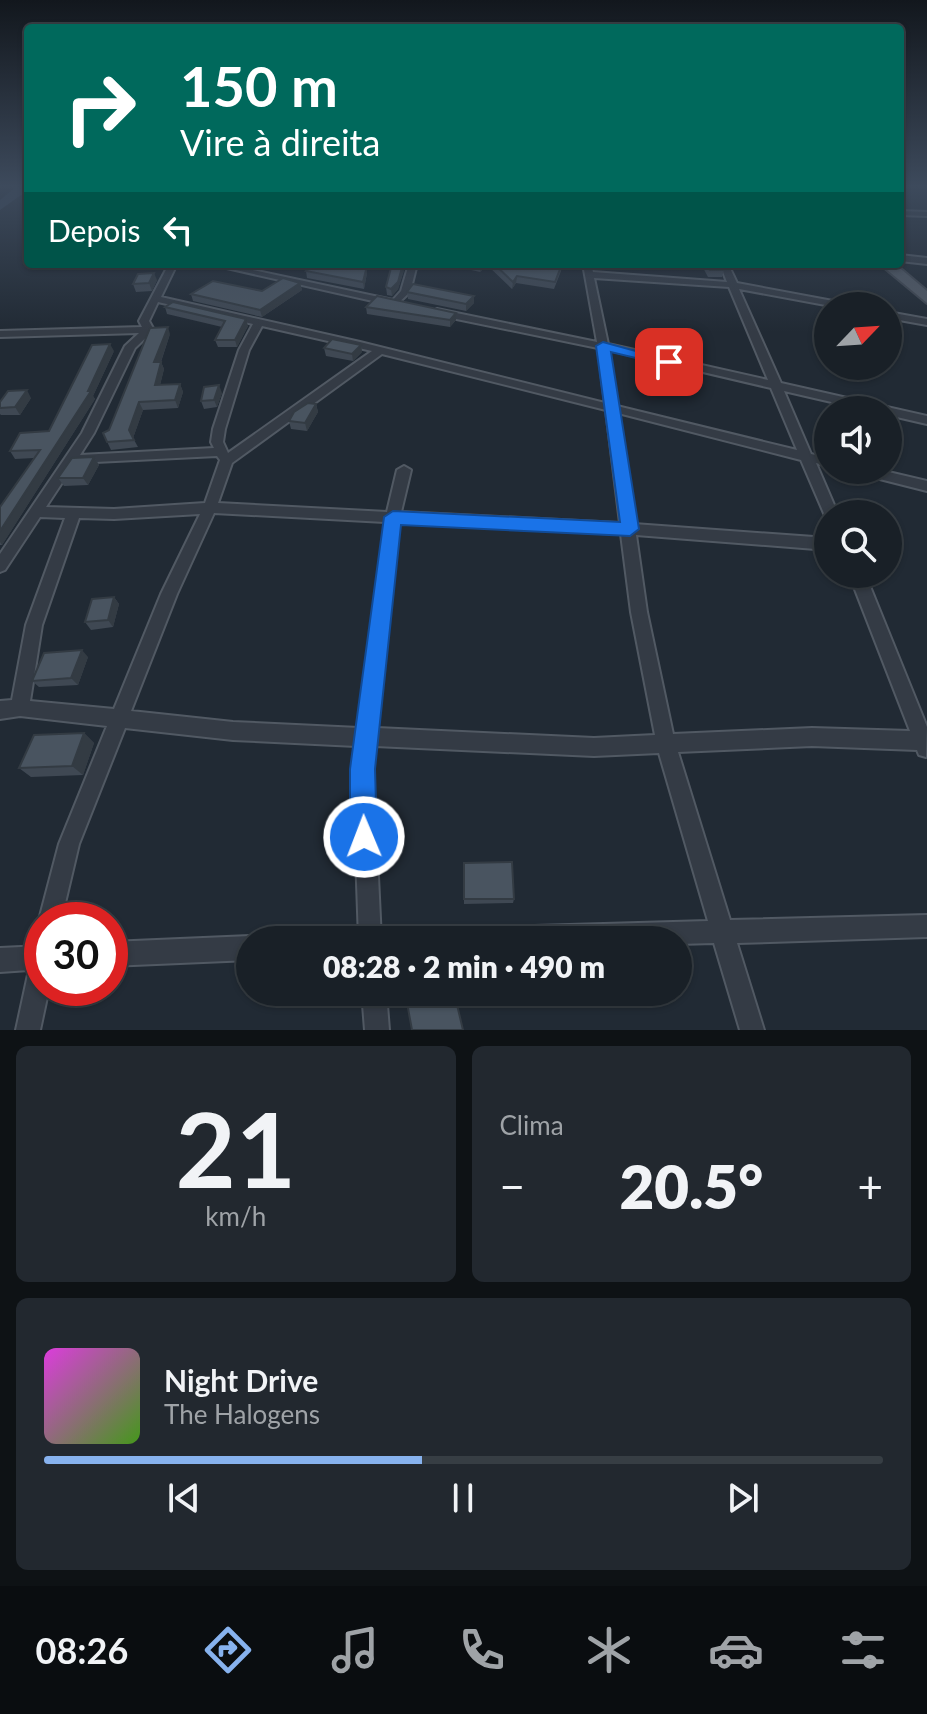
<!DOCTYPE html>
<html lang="pt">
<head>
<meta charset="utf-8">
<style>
  body { margin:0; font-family:Lato,sans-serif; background:#22282f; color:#f1f3f6; height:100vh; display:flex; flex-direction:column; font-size:30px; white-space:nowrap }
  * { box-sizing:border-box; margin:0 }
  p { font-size:26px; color:#9fa3a7 }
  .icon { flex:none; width:44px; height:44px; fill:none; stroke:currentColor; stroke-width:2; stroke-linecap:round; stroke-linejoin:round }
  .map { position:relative; height:1030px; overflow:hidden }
  .side { display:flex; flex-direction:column; gap:16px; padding:16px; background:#0e1215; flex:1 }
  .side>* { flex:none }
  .guide { position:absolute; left:24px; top:24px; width:880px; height:244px; border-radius:8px; box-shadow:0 2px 6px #0004,0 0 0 2px #373e44; background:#00695c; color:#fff; overflow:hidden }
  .needle { width:52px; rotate:65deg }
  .fabs { position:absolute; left:814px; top:292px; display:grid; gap:16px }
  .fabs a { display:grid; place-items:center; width:88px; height:88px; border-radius:50%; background:#192027; box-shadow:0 2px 6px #0004,0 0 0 2px #373e44; font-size:40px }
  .speed { position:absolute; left:24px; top:902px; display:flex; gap:16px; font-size:40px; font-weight:700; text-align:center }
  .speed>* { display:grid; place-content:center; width:104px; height:104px; border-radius:50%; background:#192027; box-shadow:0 2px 6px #0004,0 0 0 2px #373e44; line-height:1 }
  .speed .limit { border:12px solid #d22; background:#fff; color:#111 }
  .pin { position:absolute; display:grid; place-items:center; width:68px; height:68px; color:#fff; margin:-34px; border-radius:16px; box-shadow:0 4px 12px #0006 }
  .me { position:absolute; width:88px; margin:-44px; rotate:359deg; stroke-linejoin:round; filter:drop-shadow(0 0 6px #0008) }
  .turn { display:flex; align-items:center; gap:28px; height:168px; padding:0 24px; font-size:36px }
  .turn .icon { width:104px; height:104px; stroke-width:2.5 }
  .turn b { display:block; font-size:56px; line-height:68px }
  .then { display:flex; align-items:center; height:76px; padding:0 24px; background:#0003; gap:16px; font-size:30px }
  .big { font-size:60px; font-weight:800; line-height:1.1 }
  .side .card { flex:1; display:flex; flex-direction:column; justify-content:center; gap:12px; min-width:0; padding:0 28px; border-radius:12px; background:#22282f }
  .side .dial { align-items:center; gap:0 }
  .dial b { font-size:104px; line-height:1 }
  .song { display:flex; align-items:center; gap:24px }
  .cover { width:96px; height:96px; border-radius:12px; background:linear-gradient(135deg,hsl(300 70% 55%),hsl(100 70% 35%)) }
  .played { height:8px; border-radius:4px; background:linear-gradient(90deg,#87b2ee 45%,#373e44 45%) }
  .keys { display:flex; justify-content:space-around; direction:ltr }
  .heat { display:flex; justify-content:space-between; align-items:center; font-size:44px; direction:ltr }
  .side .tiles { flex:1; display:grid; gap:16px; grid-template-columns:1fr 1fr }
  .card:last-child { grid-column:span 2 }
  .trip { position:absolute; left:236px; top:926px; width:456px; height:80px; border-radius:40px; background:#192027; box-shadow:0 2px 6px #0004,0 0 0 2px #373e44; font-weight:800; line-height:80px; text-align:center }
  .tabs { display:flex; height:128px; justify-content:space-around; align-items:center; background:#0a0d10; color:#9fa3a7 }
  .tabs .icon { width:56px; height:56px }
  .tabs .current { color:#87b2ee }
  .tabs b { font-size:36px; color:#f1f3f6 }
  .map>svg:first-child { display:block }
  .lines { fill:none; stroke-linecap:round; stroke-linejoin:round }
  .river { fill:#37485c; fill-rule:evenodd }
  .street-casing { stroke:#515963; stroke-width:4 }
  .primary-casing { stroke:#404751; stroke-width:4 }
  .street { fill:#343b45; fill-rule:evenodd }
  .primary { fill:#525a65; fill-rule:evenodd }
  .wall { fill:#3f4853 }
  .shaded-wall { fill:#333b43 }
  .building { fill:#495460; stroke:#333b43; stroke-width:2 }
  .route { fill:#1a73e8; stroke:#114b97; stroke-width:2 }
</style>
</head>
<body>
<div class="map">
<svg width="927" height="1030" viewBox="0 0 927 1030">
  <rect width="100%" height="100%" fill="#212a34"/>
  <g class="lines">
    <!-- river -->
    <path class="river" d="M16,187L28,190L0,210V200Z"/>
    <defs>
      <path id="street" d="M900,211L927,212V216L900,215Z
        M900,255L927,258V264L900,261Z
        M169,264H177L161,297L360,342L605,403L598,348L437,315L432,312L437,309L597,342L583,264H591L593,272L727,282L720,264H728L737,283L849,304L851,306H831L739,289L781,383L927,416V424L888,415V410H866L784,391L811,454L828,458V466L816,463L838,514H828V518H826L801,460L618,413L634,524L828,538V550L636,535L647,612L673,734L812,728L910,731L849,574H865L927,727L926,757L919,755L917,750L812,746L678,752L730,920L927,915V937L737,943L764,1030H740L714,943L678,944V940H418L421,932L429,929L708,921L659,753L594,756L375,746L373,769L381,940H359L353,769L356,746L233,740L125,728L79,844L61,920H42V928L39,920L59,844L107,726L20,716L0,719V701L12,700L26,625L65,518L40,517L5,570L0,572V554L82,433L125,346L139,333L0,337V331L142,327L139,321ZM594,278L729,287L768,380L608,344ZM158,302L253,324L239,350L213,429L211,442L214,448L80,455L94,433L135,348L154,330L149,321ZM262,326L372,351L228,453L223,442L225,429L249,350ZM609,350L771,388L797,450L617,406ZM382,354L606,410L620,523L401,512L411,470L404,466L397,470L387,512L218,503L232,463ZM217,456L220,460L205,503L114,509L46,507L75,463ZM214,513L385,522L359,728L233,722L131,711L177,594ZM200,514L161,594L114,709L30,701L42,625L79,518L114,519ZM399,523L621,534L631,612L655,735L594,738L377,728Z
        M209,264H225L393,300L401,291L409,264H417L410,292L395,306Z
        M888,312L927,319V325L888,318Z
        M854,470H880L927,481V491L856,473Z
        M250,936L258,940H250V960L110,966V942Z
        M42,946V988H49L40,1030H16L29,970L0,972V948Z
        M362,992H386L389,1030H365Z"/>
      <path id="primary" d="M880,264H895L927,291V303Z"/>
    </defs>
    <!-- street casing -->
    <use href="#street" class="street-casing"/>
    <!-- primary casing -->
    <use href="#primary" class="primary-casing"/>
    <!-- street -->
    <use href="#street" class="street"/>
    <!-- primary -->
    <use href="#primary" class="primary"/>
  </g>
  <!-- wall -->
  <path class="wall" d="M467,264H562L561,271L554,289L516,283L512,289L487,265L480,272L467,269Z
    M701,264H722L724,270L722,277H708Z
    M367,266V273L364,289L307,278L306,271L354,269Z
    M404,270L398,289L392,296L387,295L386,287Z
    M157,280L152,291L136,292L133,284Z
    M300,283L302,290L262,317L193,301L191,294L262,291Z
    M407,292L474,296V303L466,311L408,299Z
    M165,307L248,326L237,347H218L215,340L222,327L167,314Z
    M366,307L456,313V320L450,327L367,314Z
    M170,334L161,362L164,369L160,385L180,384L183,392L178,408L143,410L133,438L138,447L111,450L103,433L109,430Z
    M361,345L362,352L353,361L326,356L324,348Z
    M114,351L93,396L95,399L2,545H0V507L34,458L15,459L10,451L49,431Z
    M222,393L217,407L204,409L201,401Z
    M31,398L20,415H1L0,414V402Z
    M316,404L318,412L307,431L291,429L289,421Z
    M94,457L99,465L88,485L64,486L58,478Z
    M114,597L119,604L113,627L91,630L85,622Z
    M88,657L78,685L39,687L32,681Z
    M84,733L94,743L83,775L31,777L19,768Z
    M464,863L514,899L513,903L464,904Z
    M510,992H559L510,997Z"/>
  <!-- shaded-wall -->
  <path class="shaded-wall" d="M404,264V270L398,289L392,296L391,289Z
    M482,264L487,265L480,272L481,265Z
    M367,266V273L364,289L363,282Z
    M154,273L157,280L152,291L149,283Z
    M517,276L516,283L512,289L513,282Z
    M300,283L302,290L262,317L260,310Z
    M474,296V303L466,311V304Z
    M456,313V320L450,327V320Z
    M246,319L248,326L237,347L235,340Z
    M168,327L170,334L158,370L154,362Z
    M110,344L114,351L93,396L95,399L2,545L0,542V531L88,391Z
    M361,345L362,352L353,361L352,354Z
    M161,362L164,369L158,393L155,385Z
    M180,384L183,392L178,408L175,400Z
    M219,385L222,393L217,407L214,400Z
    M27,390L31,398L20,415L15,407Z
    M139,402L143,410L133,438L129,430Z
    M316,404L318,412L307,431L305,423Z
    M94,457L99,465L88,485L83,478Z
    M114,597L119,604L113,627L108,620Z
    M82,650L88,657L78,685L71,678Z
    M84,733L94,743L83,775L72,766Z"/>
  <!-- building -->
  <path class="building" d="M314,264H324L354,269L367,266L363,282L306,271Z
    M392,264H403L398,282L391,289L386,287Z
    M494,264H562L555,282L517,276L513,282Z
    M706,264H722L724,270H710Z
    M154,273L149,283L133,284L138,274Z
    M283,278L300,283L260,310L191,294L213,281L262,291Z
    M413,284L474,296L466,304L407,292Z
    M377,296L456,313L450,320L366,307Z
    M173,302L246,319L235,340H215L225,321L165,307Z
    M168,327L154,362H161L155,385L180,384L175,400L139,402L129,430L134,440L107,442L103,433L109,430L150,328Z
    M332,339L361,345L352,354L324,348Z
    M110,344L88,391H91L0,531V507L40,450L10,451L20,433L49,431L92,345Z
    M219,385L214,400L201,401L204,387Z
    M27,390L15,407L0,408V402L8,391Z
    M308,403L316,404L305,423L289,421L294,412Z
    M94,457L83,478H58L72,458Z
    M114,597L108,620L85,622L92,599Z
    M82,650L71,678L32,681L44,653Z
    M84,733L72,766L19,768L34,735Z
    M512,862L514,899H464V863Z
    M405,992H454L463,1030H412Z"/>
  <!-- sky -->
  <linearGradient id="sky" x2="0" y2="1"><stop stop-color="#12171d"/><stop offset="0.56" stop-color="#3d4a5c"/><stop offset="1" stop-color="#3d4a5c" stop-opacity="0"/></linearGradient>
  <rect width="927" height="332" fill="url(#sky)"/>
  <!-- route -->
  <path class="route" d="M603,342L676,362L669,366L611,352L639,529L630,536L401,525L375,769L377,837L373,846L364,850L354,846L350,837V769L384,517L393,511L620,522L596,346Z"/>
</svg>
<div class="fabs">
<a><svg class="needle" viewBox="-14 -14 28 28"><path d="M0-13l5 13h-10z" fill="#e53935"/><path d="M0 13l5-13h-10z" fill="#9fa3a7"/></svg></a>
<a><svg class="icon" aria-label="sound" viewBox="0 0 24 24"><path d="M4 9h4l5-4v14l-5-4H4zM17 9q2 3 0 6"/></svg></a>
<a><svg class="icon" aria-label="search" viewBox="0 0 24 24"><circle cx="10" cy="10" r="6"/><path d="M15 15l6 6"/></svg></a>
</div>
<div class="speed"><div class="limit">30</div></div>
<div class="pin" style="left:669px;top:362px;background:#d93025"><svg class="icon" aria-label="arrive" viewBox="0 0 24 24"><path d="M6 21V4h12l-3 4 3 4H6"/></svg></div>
<svg class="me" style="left:364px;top:837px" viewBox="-20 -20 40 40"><circle r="17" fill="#1a73e8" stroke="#fff" stroke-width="3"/><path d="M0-11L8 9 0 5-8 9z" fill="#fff"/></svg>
<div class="trip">08:28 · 2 min · 490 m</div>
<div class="guide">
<div class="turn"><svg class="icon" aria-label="right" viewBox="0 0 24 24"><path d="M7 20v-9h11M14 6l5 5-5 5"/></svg><div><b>150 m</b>Vire à direita</div></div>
<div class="then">Depois<svg class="icon" aria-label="left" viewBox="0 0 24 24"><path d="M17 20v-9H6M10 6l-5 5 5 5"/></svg></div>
</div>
</div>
<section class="side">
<div class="tiles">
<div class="card dial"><b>21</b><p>km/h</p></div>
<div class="card"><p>Clima</p>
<div class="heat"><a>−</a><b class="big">20.5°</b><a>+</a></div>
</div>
<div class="card">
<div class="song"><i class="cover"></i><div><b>Night Drive</b><p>The Halogens</p></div></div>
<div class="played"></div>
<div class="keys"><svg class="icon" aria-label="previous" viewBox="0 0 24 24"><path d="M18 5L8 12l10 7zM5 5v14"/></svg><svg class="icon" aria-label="pause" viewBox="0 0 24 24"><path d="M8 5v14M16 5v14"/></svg><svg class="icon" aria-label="next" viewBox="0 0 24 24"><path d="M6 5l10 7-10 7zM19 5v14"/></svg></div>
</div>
</div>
</section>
<nav class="tabs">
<b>08:26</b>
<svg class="icon current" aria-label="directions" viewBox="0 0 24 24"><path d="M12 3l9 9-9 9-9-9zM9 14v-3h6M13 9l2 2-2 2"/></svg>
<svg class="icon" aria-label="music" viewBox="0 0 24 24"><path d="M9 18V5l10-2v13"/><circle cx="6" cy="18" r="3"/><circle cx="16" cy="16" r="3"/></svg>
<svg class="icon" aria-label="phone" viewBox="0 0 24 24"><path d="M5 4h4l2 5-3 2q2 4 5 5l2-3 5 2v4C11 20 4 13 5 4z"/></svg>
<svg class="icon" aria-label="climate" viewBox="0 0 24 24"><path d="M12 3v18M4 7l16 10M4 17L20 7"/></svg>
<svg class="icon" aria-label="car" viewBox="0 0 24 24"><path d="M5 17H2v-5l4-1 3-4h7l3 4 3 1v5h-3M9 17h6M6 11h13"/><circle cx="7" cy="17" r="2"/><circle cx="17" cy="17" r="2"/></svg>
<svg class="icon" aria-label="filters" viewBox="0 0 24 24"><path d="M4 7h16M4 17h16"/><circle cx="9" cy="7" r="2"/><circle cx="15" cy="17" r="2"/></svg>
</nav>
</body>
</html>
